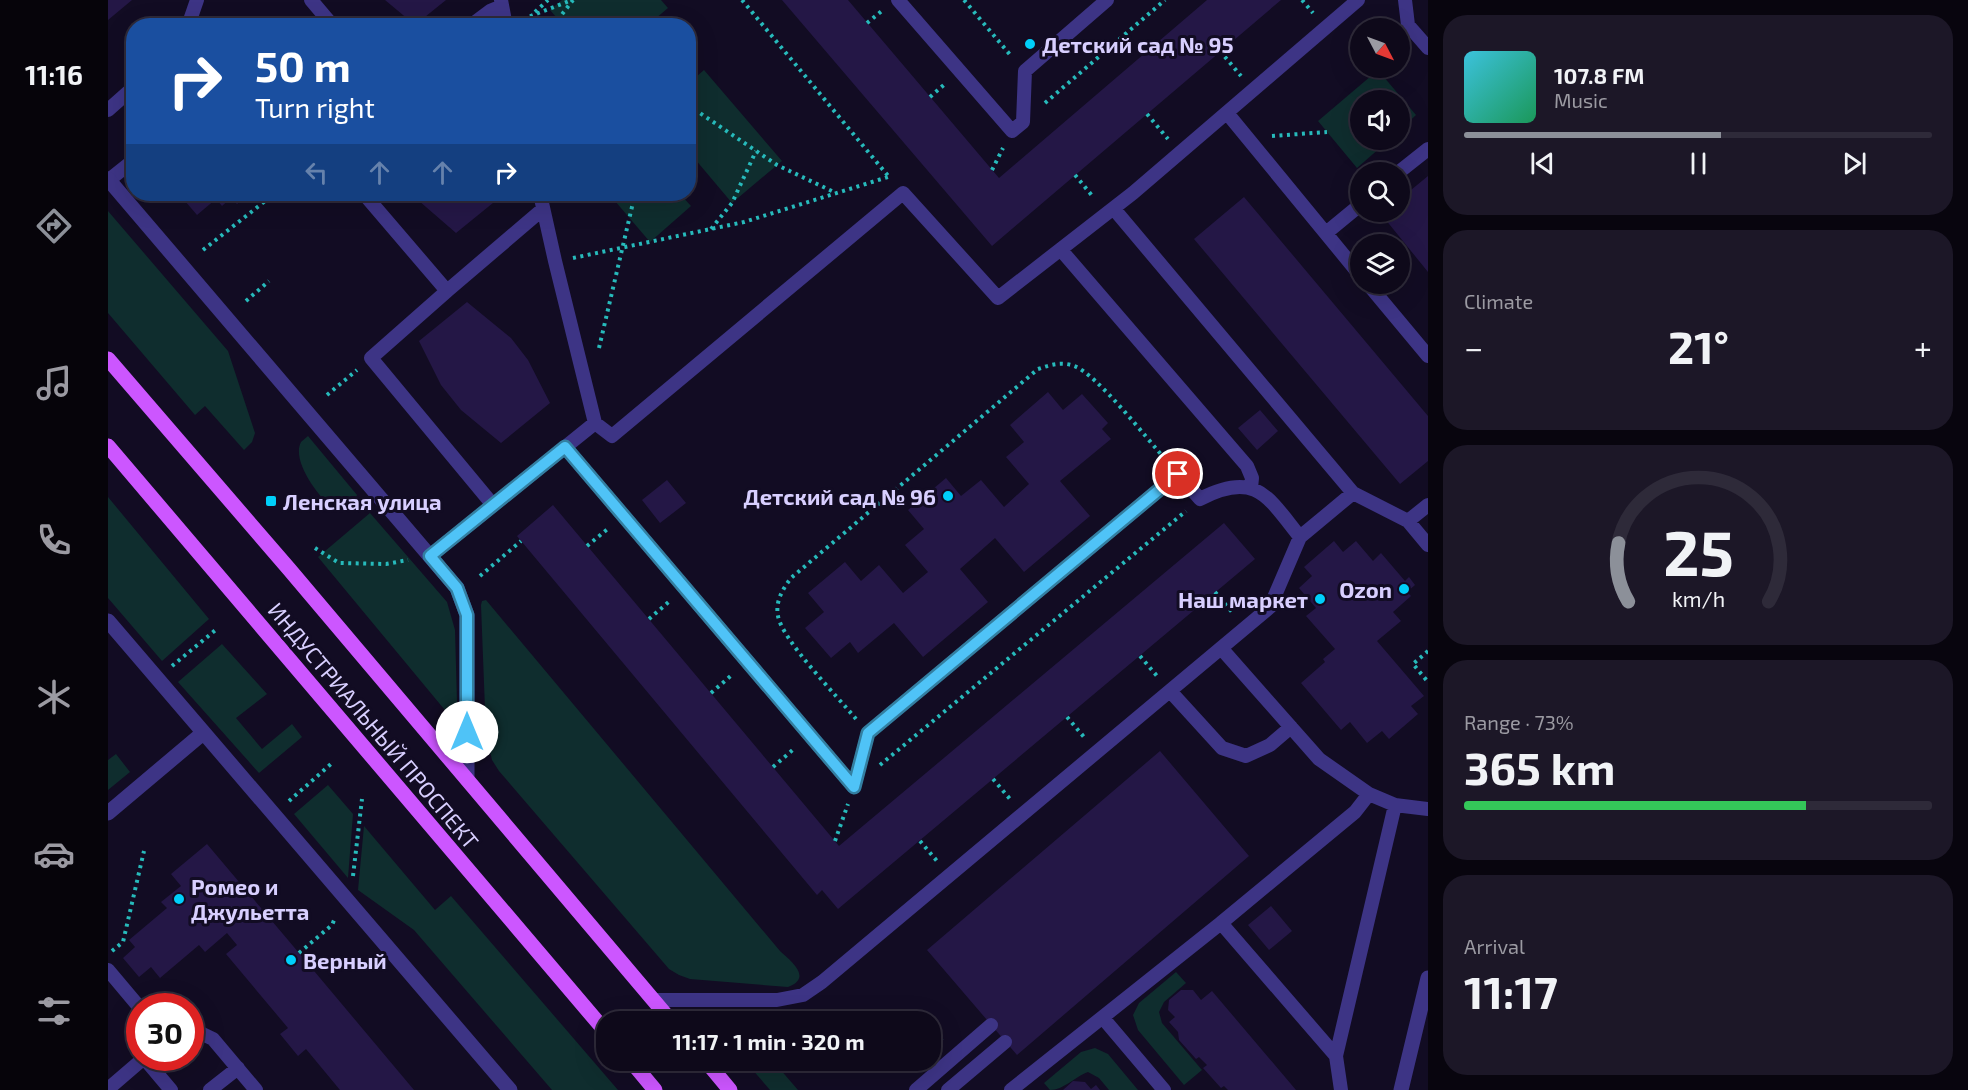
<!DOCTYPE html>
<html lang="en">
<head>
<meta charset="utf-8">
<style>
  body { margin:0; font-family:"Exo 2",sans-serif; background:#1c1727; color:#f1f3f6; height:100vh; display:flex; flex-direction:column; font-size:22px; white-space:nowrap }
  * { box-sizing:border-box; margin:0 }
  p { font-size:20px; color:#9b9aa2 }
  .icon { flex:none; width:33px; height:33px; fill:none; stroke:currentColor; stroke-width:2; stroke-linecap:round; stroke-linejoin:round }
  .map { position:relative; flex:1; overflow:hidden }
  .drawer { display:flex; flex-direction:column; gap:15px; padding:15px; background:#08050e; width:540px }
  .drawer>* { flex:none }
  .banner { position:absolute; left:18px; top:18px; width:570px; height:183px; border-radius:24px; box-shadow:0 6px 24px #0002,0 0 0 2px #2e2a39; background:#1a4fa0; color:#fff; overflow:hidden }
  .needle { width:39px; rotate:131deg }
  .fabs { position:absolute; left:1242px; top:18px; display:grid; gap:12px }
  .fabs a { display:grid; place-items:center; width:60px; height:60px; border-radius:50%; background:#0e091a; box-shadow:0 6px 24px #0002,0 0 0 2px #2e2a39; font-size:30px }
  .speed { position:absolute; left:18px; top:993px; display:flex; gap:12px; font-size:30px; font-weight:700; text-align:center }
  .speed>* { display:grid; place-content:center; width:78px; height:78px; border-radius:50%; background:#0e091a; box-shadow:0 6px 24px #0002,0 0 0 2px #2e2a39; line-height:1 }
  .speed .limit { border:9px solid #d22; background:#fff; color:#111 }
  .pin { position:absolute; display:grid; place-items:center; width:51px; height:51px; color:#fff; margin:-26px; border:3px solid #fff; border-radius:50%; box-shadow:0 2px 6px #0007 }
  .me { position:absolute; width:66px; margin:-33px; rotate:0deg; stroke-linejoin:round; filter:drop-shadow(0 0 4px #0008) }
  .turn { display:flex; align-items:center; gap:21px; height:126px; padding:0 30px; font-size:27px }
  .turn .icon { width:78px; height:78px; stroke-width:2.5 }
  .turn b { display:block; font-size:42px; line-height:51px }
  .lanes { display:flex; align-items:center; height:57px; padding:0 30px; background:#0003; justify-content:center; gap:30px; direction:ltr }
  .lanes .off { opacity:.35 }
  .big { font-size:45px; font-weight:700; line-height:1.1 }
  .drawer .card { flex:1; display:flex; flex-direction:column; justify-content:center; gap:9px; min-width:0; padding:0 21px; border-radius:24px; background:#1c1727 }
  .drawer .dial { align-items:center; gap:0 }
  .dial svg { height:156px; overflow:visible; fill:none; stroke:#2e2a39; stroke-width:7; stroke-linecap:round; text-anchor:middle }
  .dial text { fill:#f1f3f6; stroke:none }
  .song { display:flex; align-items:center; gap:18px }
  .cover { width:72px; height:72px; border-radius:9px; background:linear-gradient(135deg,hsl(190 70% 55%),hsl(150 70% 35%)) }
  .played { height:6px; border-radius:3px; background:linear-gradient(90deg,#8c9099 55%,#2e2a39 55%) }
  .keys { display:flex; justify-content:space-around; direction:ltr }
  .heat { display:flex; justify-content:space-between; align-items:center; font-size:33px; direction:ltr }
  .charge { height:9px; border-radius:4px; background:linear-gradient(90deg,#34c759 73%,#2e2a39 0) }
  .trip { position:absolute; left:488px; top:1011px; width:345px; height:60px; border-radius:24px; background:#0e091a; box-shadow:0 6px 24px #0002,0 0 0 2px #2e2a39; font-weight:700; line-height:60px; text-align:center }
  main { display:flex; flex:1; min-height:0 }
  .tab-bar { display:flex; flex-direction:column; width:108px; justify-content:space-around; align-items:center; background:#06040a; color:#9b9aa2 }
  .tab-bar .icon { width:42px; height:42px }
  .tab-bar .selected { color:#8c9099 }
  .tab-bar b { font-size:27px; color:#f1f3f6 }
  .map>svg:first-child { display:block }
  .green { fill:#0f2d2e }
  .building { fill:#241746 }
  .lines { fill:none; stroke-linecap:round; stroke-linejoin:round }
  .path { stroke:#27babb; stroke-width:4; stroke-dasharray:3 4.5; stroke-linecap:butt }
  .service { stroke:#3d3485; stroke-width:14 }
  .minor { stroke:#3d3485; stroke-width:15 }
  .primary { stroke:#cc56ff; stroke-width:15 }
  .route-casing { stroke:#337fa1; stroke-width:15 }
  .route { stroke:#4fc3f7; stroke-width:10 }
  .poi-dot { fill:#00cffa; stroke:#120c23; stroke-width:2 }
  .labels { text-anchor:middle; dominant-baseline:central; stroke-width:6; stroke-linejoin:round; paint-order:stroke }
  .poi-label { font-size:22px; font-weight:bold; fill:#d8cfff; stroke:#120c23; text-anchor:start }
  .street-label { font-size:22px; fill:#d8cfff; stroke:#120c23 }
</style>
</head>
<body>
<main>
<nav class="tab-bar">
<b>11:16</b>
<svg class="icon selected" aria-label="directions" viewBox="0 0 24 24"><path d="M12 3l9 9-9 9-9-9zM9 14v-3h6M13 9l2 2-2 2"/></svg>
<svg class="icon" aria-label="music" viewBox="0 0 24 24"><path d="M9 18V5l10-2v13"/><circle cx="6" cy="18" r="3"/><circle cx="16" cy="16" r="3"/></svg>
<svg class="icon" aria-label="phone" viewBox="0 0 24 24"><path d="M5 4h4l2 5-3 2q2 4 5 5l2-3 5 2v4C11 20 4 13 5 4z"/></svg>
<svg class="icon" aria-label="climate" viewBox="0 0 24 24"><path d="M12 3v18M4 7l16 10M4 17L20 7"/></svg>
<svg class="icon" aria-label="car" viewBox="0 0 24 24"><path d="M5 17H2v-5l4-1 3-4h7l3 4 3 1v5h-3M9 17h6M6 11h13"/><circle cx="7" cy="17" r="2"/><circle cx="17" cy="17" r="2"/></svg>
<svg class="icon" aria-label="filters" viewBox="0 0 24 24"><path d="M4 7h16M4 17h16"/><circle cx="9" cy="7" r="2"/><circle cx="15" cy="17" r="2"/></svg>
</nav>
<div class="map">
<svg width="1320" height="1090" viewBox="0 0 1320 1090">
  <rect width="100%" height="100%" fill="#120c23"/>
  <!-- green -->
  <path class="green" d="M454,0H553L560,8L540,25H455L442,10Z
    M596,70L674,161L624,203L581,152V83Z
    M1270,70L1308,115L1292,130V100H1252V140H1281L1249,168L1210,121Z
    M501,194H572L583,206L542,242Z
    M0,211L120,351L147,433L144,442L136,450L97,406L87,415L0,313Z
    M200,436L249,495L246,501L224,508C211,497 183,461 193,442C194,441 199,437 200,436Z
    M0,497L101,619L54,661L0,598Z
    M262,513L339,602L347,630L349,702L348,708L345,712H340L336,709L210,557Z
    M378,600L672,951C683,961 705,978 680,987L582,979L571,975L561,969L391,771L384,760L378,735L373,605L374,601Z
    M114,644L159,694L128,718L154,749L184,724L194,737L151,773L70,682Z
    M8,754L22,772L0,790V760Z
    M220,785L245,814L240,878L186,814Z
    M256,826L327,910L343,896L510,1090H444L306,930L250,890Z
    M1068,972L1078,983L1056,1002L1051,1012L1054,1023L1094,1070L1076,1085L1030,1030L1025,1015L1031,1003Z
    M987,1048L1000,1054L1030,1090H1001L991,1078L980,1072C966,1077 956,1090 942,1090L936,1083L973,1052Z
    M637,1061H665L690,1090H662Z"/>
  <!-- building -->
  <path class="building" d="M0,0H24L0,20Z
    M277,0H338L307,25Z
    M674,0H740L891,178L1099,0H1173L884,246Z
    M1320,176V272L1273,214L1276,212H1292V199Z
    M71,194H154L146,200L141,194L129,204L123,198L114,206L108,199L89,215Z
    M303,194H396L348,233Z
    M1136,197L1320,416V461L1292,484L1086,239Z
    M359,302L403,338L420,360L442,403L393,443L353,410L333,385L311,341Z
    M940,392L955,410L974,394L1000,423L994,429L1003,439L952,481L982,516L916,572L887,538L852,569L880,602L815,657L786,623L750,653L742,642L723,658L697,628L716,612L700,593L737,562L753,581L771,565L795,593L820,572L797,545L816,529L800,510L838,478L853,496L873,480L896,507L921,484L898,457L916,442L902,425Z
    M1152,410L1170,431L1149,450L1130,428Z
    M559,480L578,503L552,523L534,500Z
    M445,505L731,846L1116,523L1147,559L730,909L714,890L709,895L409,536Z
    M1226,541L1235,552L1248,541L1265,561L1273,553L1297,581L1301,577L1307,585L1299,592L1303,596L1285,612L1293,621L1269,641L1316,696L1303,706L1310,714L1281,739L1274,731L1259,743L1242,722L1233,730L1193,683L1217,662L1215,659L1227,649L1198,616L1208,608L1191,588L1204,576L1196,567Z
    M1052,751L1141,856L909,1055L819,950Z
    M99,844L191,953L306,1090H232L198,1049L190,1056L172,1034L180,1028L118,954L129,945L119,933L97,952L91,945L52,978L43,967L31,977L15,958L27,947L21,940L59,908L53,902L73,886L63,874Z
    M1163,906L1184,931L1161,950L1140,925Z
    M1073,990H1085L1093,1000L1104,991L1188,1090H1120L1116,1086L1113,1088L1095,1068L1099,1065L1091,1057L1088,1059L1071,1040L1070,1032L1061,1022L1067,1017L1060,1010L1061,1000Z
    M965,1081L977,1082L983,1089L988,1085L992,1090H955Z"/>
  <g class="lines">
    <!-- path -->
    <path class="path" d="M634,0L781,177
      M856,0L904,57
      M1194,0L1205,13
      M427,12L440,0
      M415,19L464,0
      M759,23L775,10
      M445,26L465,0
      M1112,51L1133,76
      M822,97L838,83
      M937,103L1057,0
      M580,105L669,165L728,193
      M1039,114L1060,139
      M1164,136L1219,132
      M884,170L895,148
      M967,175L986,198
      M603,229L624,203L648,151
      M95,250L166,194
      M465,258L636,222L780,177
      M138,301L161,281
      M491,348L527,194
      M219,395L249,370
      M479,546L502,527
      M207,548L231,563L278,564L300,560
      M372,576L413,541
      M1107,592L1124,612
      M541,619L563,600
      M1320,651L1305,664L1320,682
      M1032,656L1049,676
      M64,666L110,628
      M603,693L625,674
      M959,717L976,737
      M748,719C730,697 674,640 670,616C667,601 675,589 683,578L930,369C942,365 953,361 966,366C989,374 1039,439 1058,460
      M772,765L1078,511
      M665,767L687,748
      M885,779L902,799
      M181,801L223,764
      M727,841L740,804
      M812,841L829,861
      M245,876L254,799
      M4,951L15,942L36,851
      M191,953L224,925L227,918
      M822,1027L835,1042
      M781,1061L782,1060"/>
    <!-- service -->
    <path class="service" d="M203,0L225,26
      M393,0L398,26
      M790,0L904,131L915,122L917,71L999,0
      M1297,0L1300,25L1320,48
      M80,26L89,0
      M362,26L382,11L394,6
      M0,110L26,87
      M1119,113L1252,275
      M1291,172L1320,149
      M1,180L26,160
      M256,194L339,291L263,358L385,505
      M432,194L447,261L487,423L504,436L795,193L890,298L1025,193L1250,0
      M1006,209L1245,493L1300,521L1320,505
      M1218,233L1252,205
      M953,250L1139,466L1144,478L1143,488
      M1260,284L1320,356
      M339,291L435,209
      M457,447L746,787
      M1300,521L1320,545
      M322,556L487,423
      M1113,648L1211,759L1261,794L1287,805L1320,809
      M1062,691L1114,748L1138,756L1162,745L1183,727
      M746,787L760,733L1070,474L1092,499C1148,470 1160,497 1192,537
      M1113,923L1247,812L1261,794
      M0,970L32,1008
      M546,1000H669L695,995L714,982L1162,607L1192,537L1245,493
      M995,1018L1056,1090
      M82,1028L105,1039L148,1090
      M1228,1056L1287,805
      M36,1058L63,1090
      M0,1089L36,1058
      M102,1090L130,1068
      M808,1090L883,1025
      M840,1090L897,1042
      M903,1090L1113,923L1228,1056L1233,1090"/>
    <!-- minor -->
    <path class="minor" d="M0,179L349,588L359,615V779
      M0,621L402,1090
      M0,813L95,733
      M1293,1090L1320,978"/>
    <!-- primary -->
    <path class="primary" d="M0,359L181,569L564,1022
      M0,446L498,1032
      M522,1060L547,1090
      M597,1060L622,1090"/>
  </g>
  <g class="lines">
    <defs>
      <path id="route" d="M359,732V615L349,588L322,556L457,447L746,787L760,733L1070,474"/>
    </defs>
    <!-- route casing -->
    <use href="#route" class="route-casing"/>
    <!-- route -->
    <use href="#route" class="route"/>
  </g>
  <!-- markers -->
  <g class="poi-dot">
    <circle cx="922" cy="44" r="6"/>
    <circle cx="840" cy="496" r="6"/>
    <rect x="157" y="495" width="12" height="12" rx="3"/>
    <circle cx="1296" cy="589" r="6"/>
    <circle cx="1212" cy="599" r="6"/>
    <circle cx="71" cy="899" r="6"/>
    <circle cx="183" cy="960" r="6"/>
  </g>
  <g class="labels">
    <!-- poi labels -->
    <g class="poi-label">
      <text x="934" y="44">Детский сад № 95</text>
      <text x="828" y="496" text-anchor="end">Детский сад № 96</text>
      <text x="175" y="501">Ленская улица</text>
      <text x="1284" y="589" text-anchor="end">Ozon</text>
      <text x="1200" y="599" text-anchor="end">Наш маркет</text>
      <text x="83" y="886">Ромео и<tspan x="83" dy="25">Джульетта</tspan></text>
      <text x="195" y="960">Верный</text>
    </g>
    <!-- street labels -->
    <g class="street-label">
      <text transform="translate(266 725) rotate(50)">ИНДУСТРИАЛЬНЫЙ ПРОСПЕКТ</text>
    </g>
  </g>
</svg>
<div class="fabs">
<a><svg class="needle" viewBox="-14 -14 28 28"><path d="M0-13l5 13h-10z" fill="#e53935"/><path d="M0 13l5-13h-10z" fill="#9b9aa2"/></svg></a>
<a><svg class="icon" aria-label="sound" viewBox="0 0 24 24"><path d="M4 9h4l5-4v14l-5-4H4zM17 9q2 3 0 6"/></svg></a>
<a><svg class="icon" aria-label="search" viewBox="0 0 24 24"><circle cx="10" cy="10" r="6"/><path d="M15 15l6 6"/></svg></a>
<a><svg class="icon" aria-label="layers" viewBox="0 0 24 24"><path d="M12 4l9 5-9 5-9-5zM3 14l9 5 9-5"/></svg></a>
</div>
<div class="speed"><div class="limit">30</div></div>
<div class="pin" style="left:1070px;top:474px;background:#d93025"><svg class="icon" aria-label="arrive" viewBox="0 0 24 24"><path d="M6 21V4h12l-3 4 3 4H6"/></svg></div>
<svg class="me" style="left:359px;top:732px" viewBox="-20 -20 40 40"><circle r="19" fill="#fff"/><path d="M0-13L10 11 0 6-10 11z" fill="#4fc3f7"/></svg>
<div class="trip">11:17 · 1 min · 320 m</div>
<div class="banner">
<div class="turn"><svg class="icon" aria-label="right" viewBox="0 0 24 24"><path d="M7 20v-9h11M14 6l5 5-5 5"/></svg><div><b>50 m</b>Turn right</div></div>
<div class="lanes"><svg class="icon off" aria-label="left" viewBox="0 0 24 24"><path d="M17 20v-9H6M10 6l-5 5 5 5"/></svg><svg class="icon off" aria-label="ahead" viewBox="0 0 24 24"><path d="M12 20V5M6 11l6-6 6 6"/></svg><svg class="icon off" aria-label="ahead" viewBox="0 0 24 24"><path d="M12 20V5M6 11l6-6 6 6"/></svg><svg class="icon" aria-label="right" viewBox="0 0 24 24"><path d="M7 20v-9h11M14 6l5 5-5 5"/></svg></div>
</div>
</div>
<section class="drawer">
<div class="card">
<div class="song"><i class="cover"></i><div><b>107.8 FM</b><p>Music</p></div></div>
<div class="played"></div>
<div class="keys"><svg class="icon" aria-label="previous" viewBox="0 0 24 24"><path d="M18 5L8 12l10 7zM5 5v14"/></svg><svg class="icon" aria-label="pause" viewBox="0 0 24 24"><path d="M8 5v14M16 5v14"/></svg><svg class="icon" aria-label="next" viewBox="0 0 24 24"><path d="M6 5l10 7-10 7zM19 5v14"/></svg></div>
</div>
<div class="card"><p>Climate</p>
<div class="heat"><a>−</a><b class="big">21°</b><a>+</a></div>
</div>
<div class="card dial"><svg viewBox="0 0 100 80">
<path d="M14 69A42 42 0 1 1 86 69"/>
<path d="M14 69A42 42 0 0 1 9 39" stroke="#8c9099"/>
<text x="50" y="56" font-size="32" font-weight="700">25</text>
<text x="50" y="72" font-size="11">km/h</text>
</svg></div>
<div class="card"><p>Range · 73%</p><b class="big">365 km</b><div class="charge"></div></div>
<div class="card"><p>Arrival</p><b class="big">11:17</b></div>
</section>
</main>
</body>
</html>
